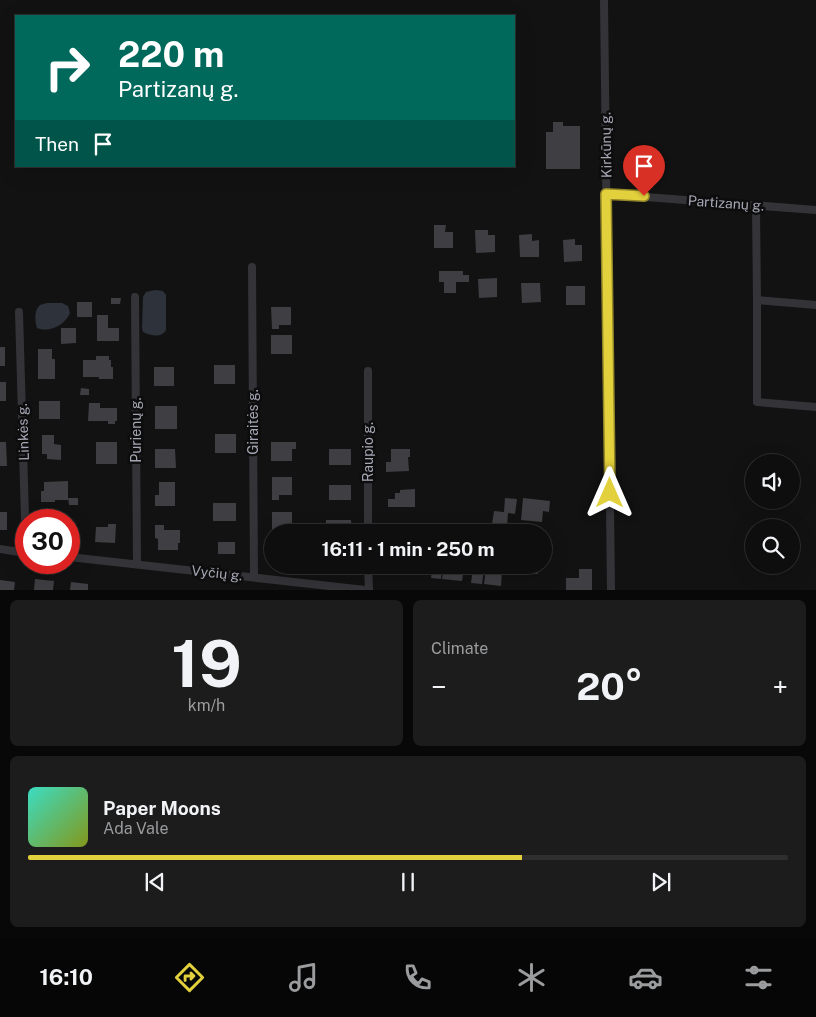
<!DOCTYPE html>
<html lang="en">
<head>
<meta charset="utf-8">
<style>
  body { margin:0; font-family:"Public Sans",sans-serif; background:#1c1c1c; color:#f1f3f6; height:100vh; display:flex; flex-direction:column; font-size:19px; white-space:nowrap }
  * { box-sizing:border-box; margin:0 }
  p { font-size:16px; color:#9b9c9e }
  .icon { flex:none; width:28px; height:28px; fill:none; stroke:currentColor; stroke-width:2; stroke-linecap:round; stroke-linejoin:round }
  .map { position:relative; height:590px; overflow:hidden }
  .drawer { display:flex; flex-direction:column; gap:10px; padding:10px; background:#080808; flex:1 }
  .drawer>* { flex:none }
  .banner { position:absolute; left:15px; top:15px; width:500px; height:152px; border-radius:0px; box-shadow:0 5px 20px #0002,0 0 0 1px #2e2e2e; background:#00695c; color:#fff; overflow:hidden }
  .fabs { position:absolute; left:745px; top:454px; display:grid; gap:10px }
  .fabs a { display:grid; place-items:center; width:55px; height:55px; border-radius:50%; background:#0e0e0e; box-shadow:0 5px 20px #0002,0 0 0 1px #2e2e2e; font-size:25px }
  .speed { position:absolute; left:15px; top:509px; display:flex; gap:10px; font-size:25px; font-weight:700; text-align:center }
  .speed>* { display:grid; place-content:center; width:65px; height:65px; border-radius:50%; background:#0e0e0e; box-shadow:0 5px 20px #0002,0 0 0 1px #2e2e2e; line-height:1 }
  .speed .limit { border:8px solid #d22; background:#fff; color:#111 }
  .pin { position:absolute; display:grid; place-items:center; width:42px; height:42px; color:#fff; margin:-51px -21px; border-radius:50% 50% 50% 0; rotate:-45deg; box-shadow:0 0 5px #0007 }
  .pin .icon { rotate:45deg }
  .me { position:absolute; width:55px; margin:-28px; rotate:0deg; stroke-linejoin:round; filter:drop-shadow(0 0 4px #0008) }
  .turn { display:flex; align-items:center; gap:18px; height:105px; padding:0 20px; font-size:22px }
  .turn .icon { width:65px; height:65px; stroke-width:2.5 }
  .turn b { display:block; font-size:35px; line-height:42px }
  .then { display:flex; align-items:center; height:48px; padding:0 20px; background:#0003; gap:10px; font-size:19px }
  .big { font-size:38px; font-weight:700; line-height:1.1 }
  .drawer .card { flex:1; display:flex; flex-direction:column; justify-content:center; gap:8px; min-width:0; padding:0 18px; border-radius:8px; background:#1c1c1c }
  .drawer .dial { align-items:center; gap:0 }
  .dial b { font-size:65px; line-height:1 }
  .song { display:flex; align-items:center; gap:15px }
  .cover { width:60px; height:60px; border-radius:8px; background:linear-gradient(135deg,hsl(170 70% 55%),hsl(70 70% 35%)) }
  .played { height:5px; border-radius:2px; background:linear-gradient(90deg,#e2d03c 65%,#2e2e2e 65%) }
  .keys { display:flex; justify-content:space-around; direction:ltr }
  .heat { display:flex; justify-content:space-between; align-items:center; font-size:28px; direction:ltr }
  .drawer .tiles { flex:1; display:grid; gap:10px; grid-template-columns:1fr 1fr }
  .card:last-child { grid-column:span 2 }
  .trip { position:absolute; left:264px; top:524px; width:288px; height:50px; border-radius:25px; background:#0e0e0e; box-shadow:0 5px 20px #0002,0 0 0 1px #2e2e2e; font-weight:700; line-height:50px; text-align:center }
  .menu { display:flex; height:80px; justify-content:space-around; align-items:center; background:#060606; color:#9b9c9e }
  .menu .icon { width:35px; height:35px }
  .menu .on { color:#e2d03c }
  .menu b { font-size:22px; color:#f1f3f6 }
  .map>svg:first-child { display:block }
  .water { fill:#2d323b }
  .building { fill:#3f3f43 }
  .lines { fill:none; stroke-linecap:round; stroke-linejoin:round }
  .street { stroke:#343338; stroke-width:8 }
  .route-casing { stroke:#938727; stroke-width:12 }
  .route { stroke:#e2d03c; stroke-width:9 }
  .labels { text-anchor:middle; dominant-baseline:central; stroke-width:5; stroke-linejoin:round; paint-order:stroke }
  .street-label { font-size:14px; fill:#a5a6b3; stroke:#0d0d0e }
</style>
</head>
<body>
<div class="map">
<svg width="816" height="590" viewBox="0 0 816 590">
  <rect width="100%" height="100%" fill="#121213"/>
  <!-- water -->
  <path class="water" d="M155,290L163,291L166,295V330C162,338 151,336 143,332L142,328L143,297L146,292Z
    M47,303H62L68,306L70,313C65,325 50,333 37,328C35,322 34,311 39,306C41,304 44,304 47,303Z"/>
  <!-- building -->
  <path class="building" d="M553,122H563V126H580V169H546V132H553Z
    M434,225H446L445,232H453V248H434Z
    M475,230H488V235H495V252L476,253Z
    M532,234V241L539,240V257H520L519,235Z
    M575,239V245H582V261L564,262L563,240Z
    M439,271H463V275H469V282H456V293H444V282H439Z
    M497,278V297L479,298L478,279Z
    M521,283H540L541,302L522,303Z
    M566,286H585V305H566Z
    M111,298H121L120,304H111Z
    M77,302H92V317H77Z
    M271,307H291V325H279V329H272Z
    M97,315H108V328H119V341H97Z
    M61,328H76V343L61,344Z
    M271,335H292V354H271Z
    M0,347H5V366H0Z
    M38,349H52V359H55V379H38Z
    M96,356H109V360H111V367H113V379H99V377H83V360H96Z
    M214,365H235V384H214Z
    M154,367H174V386H154Z
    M0,382H6V401H0Z
    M81,388L89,389V395H80Z
    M39,401H60V419H39Z
    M89,403H100V408H117V421H115V424H108V421H88Z
    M155,406H177V429H155Z
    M215,434H236V453H215Z
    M42,435H54V444L61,445V460L47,459V454H42Z
    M0,442H6L7,466H0Z
    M96,442H117V464H96Z
    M271,442H296V449H292V461H271Z
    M155,449H175L176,468H155Z
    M329,449H351V465H329Z
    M391,449H410V457H408L409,471L386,472V462H391Z
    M272,477H292V495H279V500H272Z
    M68,481V500H55V502H41V491H44V482Z
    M159,482H175V506H155V495H159Z
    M329,485H351V500H329Z
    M415,489V507H388V499H395V493H400V490Z
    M68,498H78V505H69Z
    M505,498L517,499L515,514L508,513L507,526L492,524L494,511L504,512Z
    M523,498L550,501L549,512L543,511L542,522L521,520Z
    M213,503H236V521H213Z
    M0,512H7V530H0Z
    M272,512H292V530H272Z
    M44,516H62V520H44Z
    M326,520H351L352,532H326Z
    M108,524H116L115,543L95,542L96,527H108Z
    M155,525H164V530H180V543H178V550H158V539L155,538Z
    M218,542H235V554H218Z
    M332,565H351V569L332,567Z
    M433,565H442L441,579L431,578Z
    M444,565L464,567L462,581L442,579Z
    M518,565H538V574L517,573Z
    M473,568L484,570L482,584L471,583Z
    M486,569L502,571L501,586L484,584Z
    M579,569H592V590H566V578H579Z
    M35,579L54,581L53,590H34Z
    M0,580L15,582L14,590H0Z
    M71,582L88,584V590H70Z"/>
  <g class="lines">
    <!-- street -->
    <path class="street" d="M604,0L611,590
      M606,194L816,210
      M756,205L757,300L816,305
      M252,267L254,577
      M135,297L137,564
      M757,300V402L816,407
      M19,312L26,552
      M368,371V532
      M0,549L26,553
      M69,557L365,590
      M368,565L369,590"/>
  </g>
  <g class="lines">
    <defs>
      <path id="route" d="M610,493L606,194L644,196"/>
    </defs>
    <!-- route casing -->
    <use href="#route" class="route-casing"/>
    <!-- route -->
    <use href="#route" class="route"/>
  </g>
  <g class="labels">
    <!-- street labels -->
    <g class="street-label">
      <text transform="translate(606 145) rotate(-91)">Kirkūnų g.</text>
      <text transform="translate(726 203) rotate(4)">Partizanų g.</text>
      <text transform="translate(253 422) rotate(-90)">Giraitės g.</text>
      <text transform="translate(136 430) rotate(-90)">Purienų g.</text>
      <text transform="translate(23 432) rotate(-92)">Linkės g.</text>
      <text transform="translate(368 452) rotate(-90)">Raupio g.</text>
      <text transform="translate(217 573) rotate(6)">Vyčių g.</text>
    </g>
  </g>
</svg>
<div class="fabs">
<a><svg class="icon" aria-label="sound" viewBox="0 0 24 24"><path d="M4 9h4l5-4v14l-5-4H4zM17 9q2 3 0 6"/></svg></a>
<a><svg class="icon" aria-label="search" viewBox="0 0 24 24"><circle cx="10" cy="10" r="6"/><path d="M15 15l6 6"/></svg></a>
</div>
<div class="speed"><div class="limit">30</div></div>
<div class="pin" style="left:644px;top:196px;background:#d93025"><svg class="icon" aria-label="arrive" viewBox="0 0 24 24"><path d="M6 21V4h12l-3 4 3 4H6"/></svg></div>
<svg class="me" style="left:610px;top:493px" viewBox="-20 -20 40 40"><path d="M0-17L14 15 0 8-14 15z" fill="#e2d03c" stroke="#fff" stroke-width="4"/></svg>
<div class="trip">16:11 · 1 min · 250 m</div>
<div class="banner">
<div class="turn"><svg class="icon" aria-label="right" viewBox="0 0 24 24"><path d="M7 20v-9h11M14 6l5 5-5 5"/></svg><div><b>220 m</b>Partizanų g.</div></div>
<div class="then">Then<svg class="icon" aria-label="arrive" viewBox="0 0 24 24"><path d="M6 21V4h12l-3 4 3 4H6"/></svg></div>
</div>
</div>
<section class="drawer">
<div class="tiles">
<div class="card dial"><b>19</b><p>km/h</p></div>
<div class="card"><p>Climate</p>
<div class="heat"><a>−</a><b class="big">20°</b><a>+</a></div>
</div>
<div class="card">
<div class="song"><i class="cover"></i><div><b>Paper Moons</b><p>Ada Vale</p></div></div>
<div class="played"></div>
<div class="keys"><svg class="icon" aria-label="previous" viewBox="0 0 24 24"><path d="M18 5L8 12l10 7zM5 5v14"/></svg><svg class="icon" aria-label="pause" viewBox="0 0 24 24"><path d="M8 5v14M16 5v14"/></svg><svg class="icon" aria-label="next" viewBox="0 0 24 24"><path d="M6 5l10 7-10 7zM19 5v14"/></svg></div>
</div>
</div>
</section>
<nav class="menu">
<b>16:10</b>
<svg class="icon on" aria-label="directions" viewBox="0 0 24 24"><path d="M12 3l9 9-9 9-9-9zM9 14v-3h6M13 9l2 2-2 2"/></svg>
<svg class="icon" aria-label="music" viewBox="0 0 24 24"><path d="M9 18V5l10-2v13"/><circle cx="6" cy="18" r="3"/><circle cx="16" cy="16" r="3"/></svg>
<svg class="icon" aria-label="phone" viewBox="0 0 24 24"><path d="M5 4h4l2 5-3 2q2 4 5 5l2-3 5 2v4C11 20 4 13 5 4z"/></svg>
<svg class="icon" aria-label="climate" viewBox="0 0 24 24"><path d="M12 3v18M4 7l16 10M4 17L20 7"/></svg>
<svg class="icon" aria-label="car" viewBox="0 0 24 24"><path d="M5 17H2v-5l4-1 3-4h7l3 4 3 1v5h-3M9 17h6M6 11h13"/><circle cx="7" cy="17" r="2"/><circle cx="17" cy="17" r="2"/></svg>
<svg class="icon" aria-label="filters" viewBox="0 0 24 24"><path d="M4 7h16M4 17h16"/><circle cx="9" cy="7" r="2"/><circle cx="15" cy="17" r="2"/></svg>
</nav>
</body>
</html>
